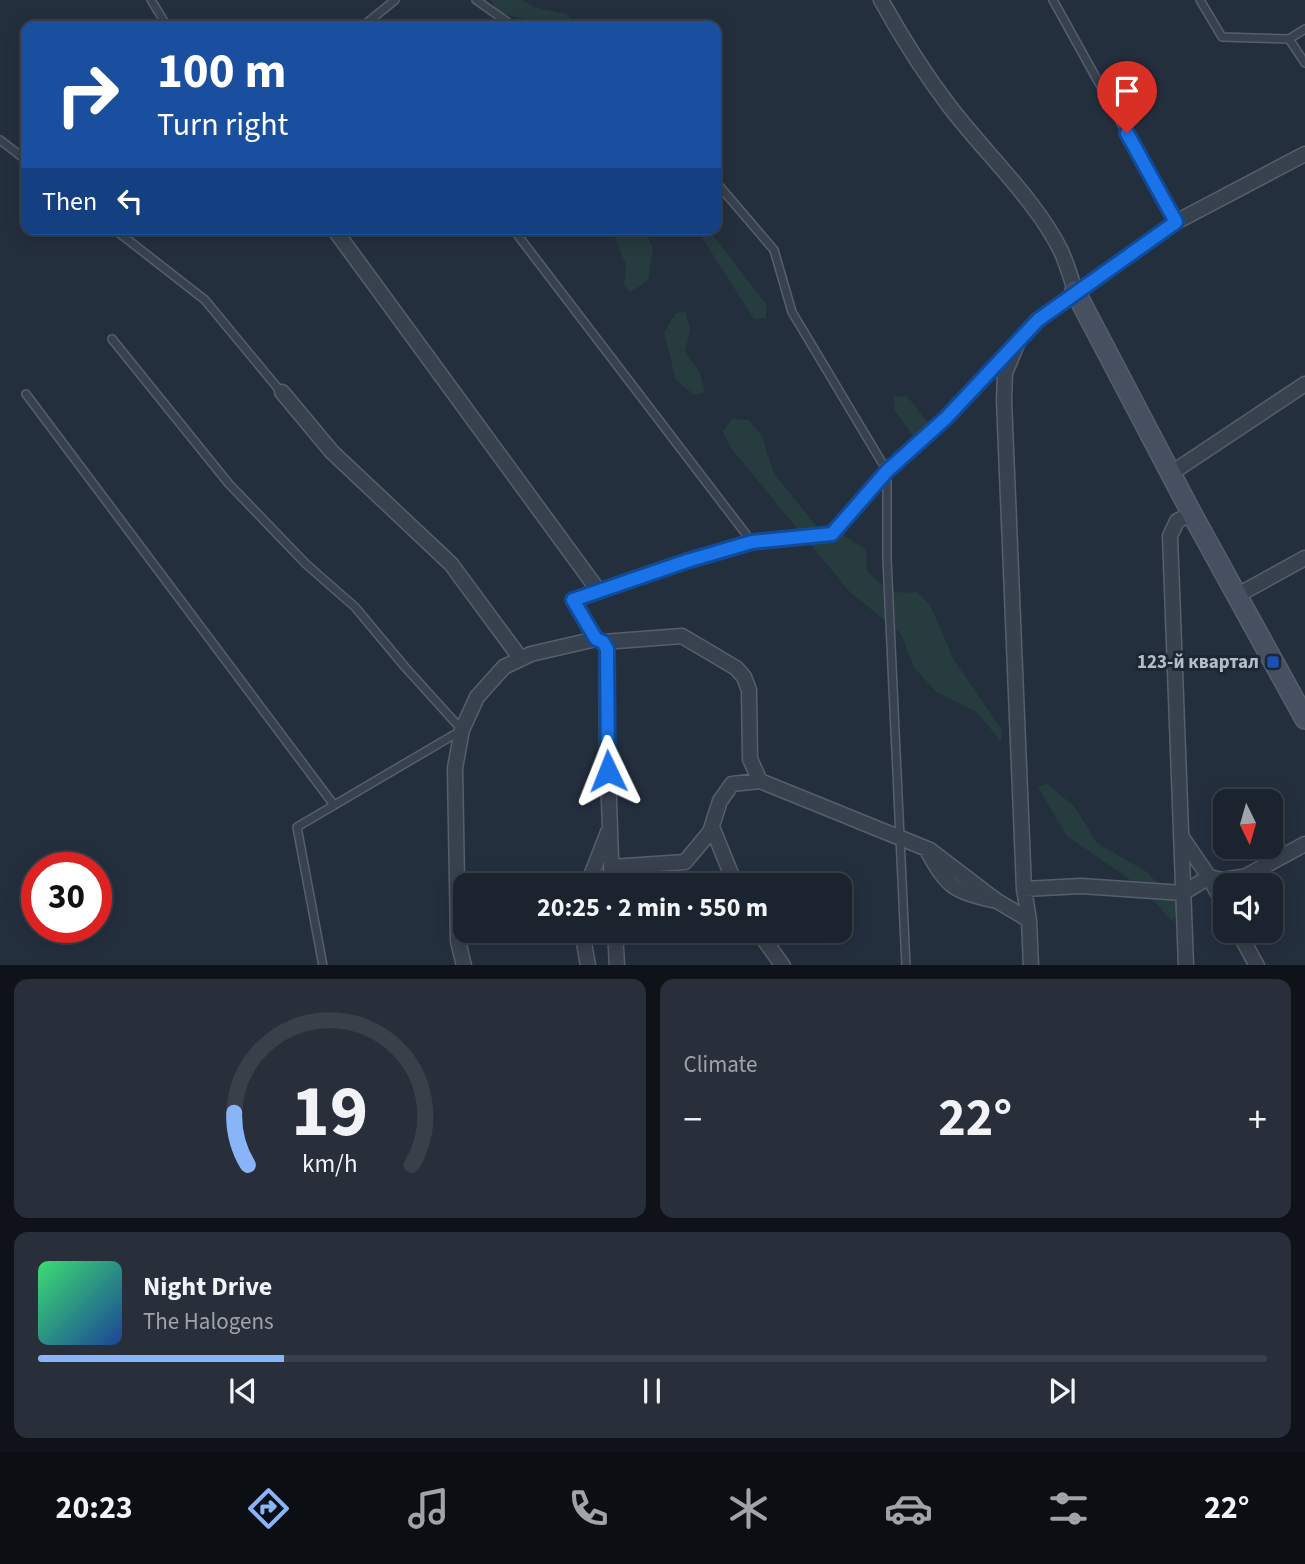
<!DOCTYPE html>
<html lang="en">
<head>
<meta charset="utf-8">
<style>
  body { margin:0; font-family:"Source Sans 3",sans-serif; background:#282f3a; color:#f1f3f6; height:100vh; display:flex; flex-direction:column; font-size:26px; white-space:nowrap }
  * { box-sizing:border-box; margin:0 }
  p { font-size:23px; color:#a0a4aa }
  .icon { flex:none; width:38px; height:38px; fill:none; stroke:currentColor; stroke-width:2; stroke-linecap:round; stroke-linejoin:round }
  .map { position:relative; height:965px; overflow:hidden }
  .drawer { display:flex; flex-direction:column; gap:14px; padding:14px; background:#0f1319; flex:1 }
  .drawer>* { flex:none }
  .hud { position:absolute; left:21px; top:21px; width:700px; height:214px; border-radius:14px; box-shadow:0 4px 18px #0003,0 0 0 2px #39404a; background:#1a4fa0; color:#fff; overflow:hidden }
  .needle { width:46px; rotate:175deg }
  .tools { position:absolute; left:1213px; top:789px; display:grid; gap:14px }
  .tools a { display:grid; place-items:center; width:70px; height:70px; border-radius:14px; background:#1b232e; box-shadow:0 4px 18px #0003,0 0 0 2px #39404a; font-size:35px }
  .speed { position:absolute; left:21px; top:852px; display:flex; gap:14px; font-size:35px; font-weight:700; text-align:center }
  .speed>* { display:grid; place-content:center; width:91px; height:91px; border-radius:50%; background:#1b232e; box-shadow:0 4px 18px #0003,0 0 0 2px #39404a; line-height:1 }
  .speed .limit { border:10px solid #d22; background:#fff; color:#111 }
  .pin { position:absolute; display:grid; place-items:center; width:60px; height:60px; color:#fff; margin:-72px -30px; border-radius:50% 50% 50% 0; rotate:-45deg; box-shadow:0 0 7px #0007 }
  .pin .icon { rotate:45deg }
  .me { position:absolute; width:77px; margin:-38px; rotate:358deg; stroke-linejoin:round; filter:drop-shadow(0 0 5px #0008) }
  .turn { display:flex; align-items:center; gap:24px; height:147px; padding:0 21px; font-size:32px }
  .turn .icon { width:91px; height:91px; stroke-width:2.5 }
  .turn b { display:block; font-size:49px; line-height:60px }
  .then { display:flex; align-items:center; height:66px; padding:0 21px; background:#0003; gap:14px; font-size:26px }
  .big { font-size:52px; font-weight:700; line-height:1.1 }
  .drawer .tile { flex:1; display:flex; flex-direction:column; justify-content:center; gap:10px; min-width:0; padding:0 24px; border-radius:14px; background:#282f3a }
  .drawer .dial { align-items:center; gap:0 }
  .dial svg { height:182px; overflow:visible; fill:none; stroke:#39404a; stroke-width:7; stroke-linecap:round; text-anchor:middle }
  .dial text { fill:#f1f3f6; stroke:none }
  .song { display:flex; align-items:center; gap:21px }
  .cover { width:84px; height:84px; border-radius:10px; background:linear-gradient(135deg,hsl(140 70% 55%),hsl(220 70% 35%)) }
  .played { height:7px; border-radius:4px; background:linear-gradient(90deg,#8ab4f8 20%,#39404a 20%) }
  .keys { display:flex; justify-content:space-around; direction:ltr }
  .heat { display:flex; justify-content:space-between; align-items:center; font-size:38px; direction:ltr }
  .drawer .tiles { flex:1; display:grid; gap:14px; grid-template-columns:1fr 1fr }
  .tile:last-child { grid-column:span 2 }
  .trip { position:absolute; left:453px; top:873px; width:399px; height:70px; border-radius:14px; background:#1b232e; box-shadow:0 4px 18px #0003,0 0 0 2px #39404a; font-weight:700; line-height:70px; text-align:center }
  .tab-bar { display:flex; height:112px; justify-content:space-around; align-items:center; background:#0b0e12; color:#a0a4aa }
  .tab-bar .icon { width:49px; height:49px }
  .tab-bar .active { color:#8ab4f8 }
  .tab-bar b { font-size:32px; color:#f1f3f6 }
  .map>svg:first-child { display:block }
  .green { fill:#263c3f }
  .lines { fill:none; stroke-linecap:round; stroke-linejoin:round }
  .lane-casing { stroke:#565f6c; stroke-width:10 }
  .street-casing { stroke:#565f6c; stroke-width:17 }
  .secondary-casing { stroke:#565f6c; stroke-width:22 }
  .lane { stroke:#38414e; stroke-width:7 }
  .street { stroke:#38414e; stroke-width:14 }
  .secondary { stroke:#465061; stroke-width:19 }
  .route-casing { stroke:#114b97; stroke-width:18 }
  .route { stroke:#1a73e8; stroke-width:12 }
  .transit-dot { fill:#1a4fb4; stroke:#1d2633; stroke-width:2.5 }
  .labels { text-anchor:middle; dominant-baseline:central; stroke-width:6; stroke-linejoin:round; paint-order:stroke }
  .poi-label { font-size:19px; font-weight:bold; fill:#b4bcc9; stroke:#1d2633; text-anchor:end }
</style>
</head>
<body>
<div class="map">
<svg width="1305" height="966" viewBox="0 0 1305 966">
  <rect width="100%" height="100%" fill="#242f3e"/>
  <!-- green -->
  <path class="green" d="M491,0H523L533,7L567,14L575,26H548L544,23L498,13Z
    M611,229H638L646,232L653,249L648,280L631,292L624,285L626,265Z
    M674,229H708L766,304V318L754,319L700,235H678Z
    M686,312L690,329L685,352L699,371L705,392L694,395L676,380L664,332L676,313Z
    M907,396L928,423L927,435L913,436L895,411L893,397Z
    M732,419L749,420L762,436L773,472L821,532L844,536L866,549L867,571C887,590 888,594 917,592L930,605L954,660L1002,730L1001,742L977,712L936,692L914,667L901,634L849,591L730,447L723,431Z
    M1047,784L1074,806L1097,843L1147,872L1181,909L1172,921L1142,888L1067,836L1038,787Z"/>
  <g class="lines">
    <defs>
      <path id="lane" d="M151,0L167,26
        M476,0L513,26
        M1053,0L1176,222
        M1200,0L1222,37L1289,39
        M363,26L395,0
        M1305,29L1289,39L1305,63
        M0,140L26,160
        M716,182L774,250L792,312L887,471V559L906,966
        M114,229L205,300L281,392
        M513,229L752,542
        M112,339L229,484L306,564L355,607L405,667L462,730L297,827L323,966
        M26,394L334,805
        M687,561L752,542L832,534L887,471L946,418L1011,349"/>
      <path id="street" d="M881,0C902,38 924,73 950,107C985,153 1036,200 1061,251C1067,264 1071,278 1075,291
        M334,229L598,590
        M282,392L332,452L451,564L521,659
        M1170,474L1305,384
        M1236,596L1305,558
        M596,639L573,600L687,561
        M603,642L682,636L736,668L744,677L749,690L750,759L760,781
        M712,827L736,886
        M1181,836L1209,877L1225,906
        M928,852C947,886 953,891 992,900
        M611,867L685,862L710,832L720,801L732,784L760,781L930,850L997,901L1029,920
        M1235,882L1305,844
        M587,886L608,832
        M1024,889L1081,886L1183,893L1209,877L1222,880L1242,877
        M582,931L588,966
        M615,931L617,966
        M758,931L783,966
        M1238,931L1257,966
        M464,966L458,941L455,768L462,730L477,697L504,667L531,654L596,639L603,642L607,649V744L612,886
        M1031,966L1029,920L1024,889L1004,400L1005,373L1018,342L1038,320L1176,222L1305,154
        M1186,966L1170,536L1177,521L1192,514"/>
      <path id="secondary" d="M1075,291L1192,514L1305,719"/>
    </defs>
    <!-- lane casing -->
    <use href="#lane" class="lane-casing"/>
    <!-- street casing -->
    <use href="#street" class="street-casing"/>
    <!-- secondary casing -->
    <use href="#secondary" class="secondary-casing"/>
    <!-- lane -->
    <use href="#lane" class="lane"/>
    <!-- street -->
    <use href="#street" class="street"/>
    <!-- secondary -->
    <use href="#secondary" class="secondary"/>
  </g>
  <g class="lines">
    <defs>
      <path id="route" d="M608,771L607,649L603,642L596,639L573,600L687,561L752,542L832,534L887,471L946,418L1038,320L1176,222L1127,133"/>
    </defs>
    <!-- route casing -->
    <use href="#route" class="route-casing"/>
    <!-- route -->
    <use href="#route" class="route"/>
  </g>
  <!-- markers -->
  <rect class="transit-dot" x="1266" y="655" width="14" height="14" rx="3.5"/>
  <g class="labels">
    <!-- poi labels -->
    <g class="poi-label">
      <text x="1259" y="662">123-й квартал</text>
    </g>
  </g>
</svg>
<div class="tools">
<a><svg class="needle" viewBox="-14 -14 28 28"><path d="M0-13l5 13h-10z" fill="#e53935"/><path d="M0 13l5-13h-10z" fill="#a0a4aa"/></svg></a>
<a><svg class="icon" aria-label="sound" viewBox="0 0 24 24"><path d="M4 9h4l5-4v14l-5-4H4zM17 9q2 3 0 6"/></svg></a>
</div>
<div class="speed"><div class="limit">30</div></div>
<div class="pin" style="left:1127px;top:133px;background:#d93025"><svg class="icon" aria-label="arrive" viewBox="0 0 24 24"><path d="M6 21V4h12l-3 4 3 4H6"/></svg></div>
<svg class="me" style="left:608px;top:771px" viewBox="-20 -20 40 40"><path d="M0-17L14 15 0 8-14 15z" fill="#1a73e8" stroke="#fff" stroke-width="4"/></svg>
<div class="trip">20:25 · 2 min · 550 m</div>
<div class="hud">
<div class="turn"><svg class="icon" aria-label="right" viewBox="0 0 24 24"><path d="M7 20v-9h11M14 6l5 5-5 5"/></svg><div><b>100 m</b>Turn right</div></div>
<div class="then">Then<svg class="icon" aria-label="left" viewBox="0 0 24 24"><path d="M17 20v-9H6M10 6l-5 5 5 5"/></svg></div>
</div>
</div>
<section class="drawer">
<div class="tiles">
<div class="tile dial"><svg viewBox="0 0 100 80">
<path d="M14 69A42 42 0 1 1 86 69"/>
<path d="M14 69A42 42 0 0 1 8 46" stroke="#8ab4f8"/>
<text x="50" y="56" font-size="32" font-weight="700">19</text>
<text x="50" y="72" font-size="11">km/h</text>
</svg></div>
<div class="tile"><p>Climate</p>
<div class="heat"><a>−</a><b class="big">22°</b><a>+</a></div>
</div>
<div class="tile">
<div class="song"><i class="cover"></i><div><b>Night Drive</b><p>The Halogens</p></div></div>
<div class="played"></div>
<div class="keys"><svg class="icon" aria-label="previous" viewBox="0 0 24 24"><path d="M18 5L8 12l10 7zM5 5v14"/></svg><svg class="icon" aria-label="pause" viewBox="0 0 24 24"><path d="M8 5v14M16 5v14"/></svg><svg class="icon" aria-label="next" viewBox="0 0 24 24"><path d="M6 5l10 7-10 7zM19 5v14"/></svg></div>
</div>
</div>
</section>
<nav class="tab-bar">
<b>20:23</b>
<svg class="icon active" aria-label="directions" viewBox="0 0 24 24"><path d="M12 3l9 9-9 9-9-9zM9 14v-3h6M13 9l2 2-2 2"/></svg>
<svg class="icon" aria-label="music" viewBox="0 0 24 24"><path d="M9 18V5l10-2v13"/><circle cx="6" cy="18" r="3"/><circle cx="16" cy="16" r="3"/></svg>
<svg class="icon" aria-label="phone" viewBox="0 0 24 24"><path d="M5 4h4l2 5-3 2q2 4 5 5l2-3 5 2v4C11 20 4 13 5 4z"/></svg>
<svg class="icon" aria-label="climate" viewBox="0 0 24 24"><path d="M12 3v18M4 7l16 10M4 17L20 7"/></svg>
<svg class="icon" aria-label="car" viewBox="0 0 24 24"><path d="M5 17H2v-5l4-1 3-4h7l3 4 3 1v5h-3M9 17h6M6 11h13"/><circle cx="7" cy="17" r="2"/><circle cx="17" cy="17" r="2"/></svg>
<svg class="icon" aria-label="filters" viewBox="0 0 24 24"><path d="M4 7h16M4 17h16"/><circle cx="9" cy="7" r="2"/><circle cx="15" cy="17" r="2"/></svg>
<b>22°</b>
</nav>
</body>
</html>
